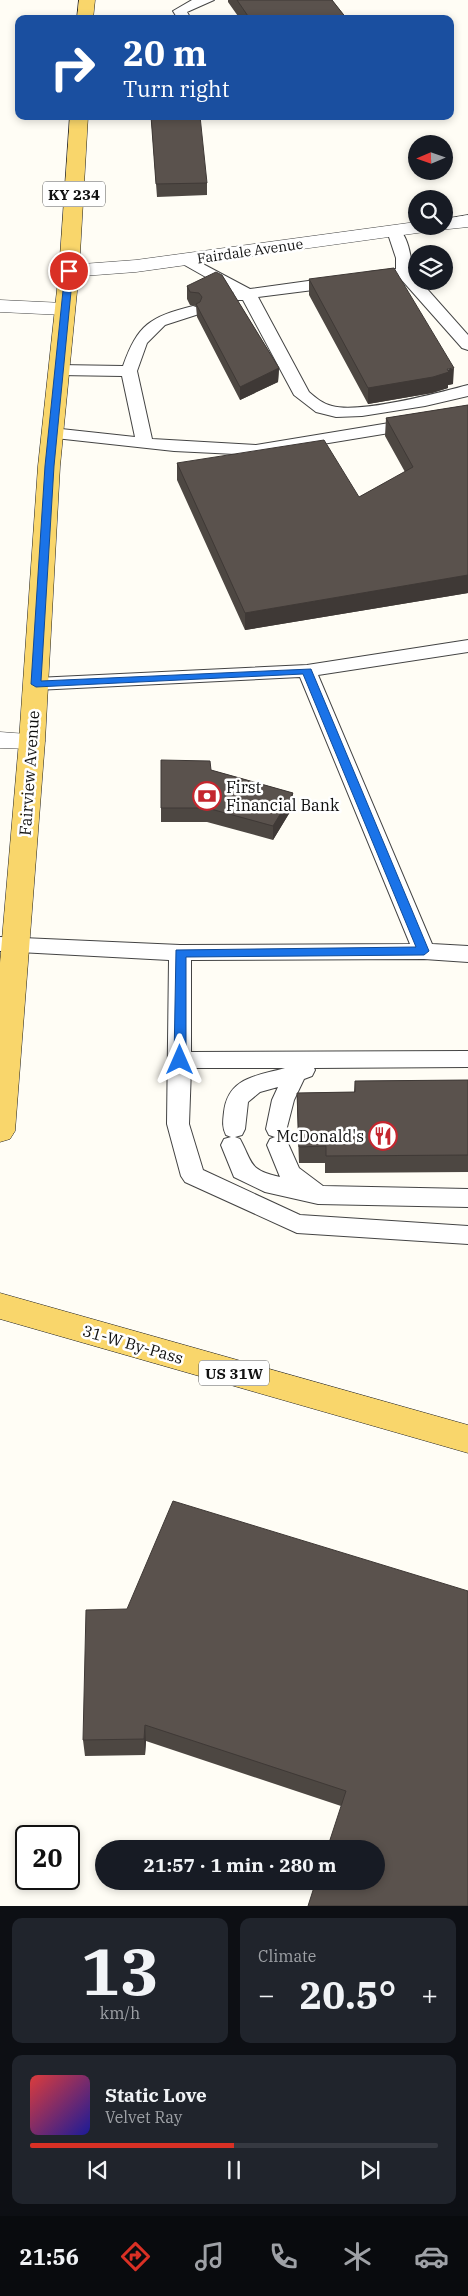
<!DOCTYPE html>
<html lang="en">
<head>
<meta charset="utf-8">
<style>
  body { margin:0; font-family:"IBM Plex Serif",serif; background:#20242c; color:#f1f3f6; height:100vh; display:flex; flex-direction:column; font-size:19px; white-space:nowrap }
  * { box-sizing:border-box; margin:0 }
  p { font-size:16px; color:#9ea1a6 }
  .icon { flex:none; width:28px; height:28px; fill:none; stroke:currentColor; stroke-width:2; stroke-linecap:round; stroke-linejoin:round }
  .map { position:relative; height:1906px; overflow:hidden }
  .panel { display:flex; flex-direction:column; gap:12px; padding:12px; background:#0d0f14; flex:1 }
  .panel>* { flex:none }
  .top-card { position:absolute; left:15px; top:15px; width:439px; height:105px; border-radius:10px; box-shadow:0 2px 8px #0003; background:#1a4fa0; color:#fff; overflow:hidden }
  .needle { width:32px; rotate:268deg }
  .controls { position:absolute; left:408px; top:135px; display:grid; gap:10px }
  .controls a { display:grid; place-items:center; width:45px; height:45px; border-radius:50%; background:#171b24; box-shadow:0 2px 8px #0003; font-size:25px }
  .speed { position:absolute; left:15px; top:1825px; display:flex; gap:10px; font-size:25px; font-weight:700; text-align:center }
  .speed>* { display:grid; place-content:center; width:65px; height:65px; border-radius:50%; background:#171b24; box-shadow:0 2px 8px #0003; line-height:1 }
  .speed .limit { border:2px solid #111; border-radius:8px; background:#fff; color:#111 }
  .pin { position:absolute; display:grid; place-items:center; width:42px; height:42px; color:#fff; margin:-21px; border:2px solid #fff; border-radius:50%; box-shadow:0 1px 5px #0007 }
  .me { position:absolute; width:55px; margin:-28px; rotate:0deg; stroke-linejoin:round; filter:drop-shadow(0 0 4px #0008) }
  .turn { display:flex; align-items:center; gap:18px; height:105px; padding:0 25px; font-size:22px }
  .turn .icon { width:65px; height:65px; stroke-width:2.5 }
  .turn b { display:block; font-size:35px; line-height:42px }
  .big { font-size:38px; font-weight:700; line-height:1.1 }
  .panel .widget { flex:1; display:flex; flex-direction:column; justify-content:center; gap:8px; min-width:0; padding:0 18px; border-radius:10px; background:#20242c }
  .panel .dial { align-items:center; gap:0 }
  .dial b { font-size:65px; line-height:1 }
  .song { display:flex; align-items:center; gap:15px }
  .cover { width:60px; height:60px; border-radius:8px; background:linear-gradient(135deg,hsl(0 70% 55%),hsl(240 70% 35%)) }
  .played { height:5px; border-radius:2px; background:linear-gradient(90deg,#d93025 50%,#363941 50%) }
  .keys { display:flex; justify-content:space-around; direction:ltr }
  .heat { display:flex; justify-content:space-between; align-items:center; font-size:28px; direction:ltr }
  .panel .tiles { flex:1; display:grid; gap:12px; grid-template-columns:1fr 1fr }
  .widget:last-child { grid-column:span 2 }
  .trip { position:absolute; left:95px; top:1840px; width:290px; height:50px; border-radius:25px; background:#171b24; box-shadow:0 2px 8px #0003; font-weight:700; line-height:50px; text-align:center }
  .tabs { display:flex; height:80px; justify-content:space-around; align-items:center; background:#090b0e; color:#9ea1a6 }
  .tabs .icon { width:35px; height:35px }
  .tabs .current { color:#d93025 }
  .tabs b { font-size:22px; color:#f1f3f6 }
  .map>svg:first-child { display:block }
  .lines { fill:none; stroke-linecap:round; stroke-linejoin:round }
  .service-casing { stroke:#444; stroke-width:2 }
  .minor-casing { stroke:#444; stroke-width:1 }
  .primary-casing { stroke:#222; stroke-width:1 }
  .service { fill:#fff; fill-rule:evenodd }
  .minor { fill:#fff; fill-rule:evenodd }
  .primary { fill:#f9d66b; fill-rule:evenodd }
  .wall { fill:#4d4742 }
  .shaded-wall { fill:#3f3936 }
  .building { fill:#5a524d; stroke:#3f3936 }
  .route { fill:#1a73e8; stroke:#114b97 }
  .labels { text-anchor:middle; dominant-baseline:central; stroke-width:5; stroke-linejoin:round; paint-order:stroke }
  .far-street-label { font-size:14px; fill:#111; stroke:#fff }
  .shield { fill:#fff; stroke:#585858; stroke-width:1 }
  .shield-label { font-size:15px; font-weight:bold; fill:#111 }
  .street-label { font-size:16px; fill:#111; stroke:#fff }
  .poi-label { font-size:16px; fill:#111; stroke:#fff; text-anchor:start }
</style>
</head>
<body>
<div class="map">
<svg width="468" height="1906" viewBox="0 0 468 1906">
  <rect width="100%" height="100%" fill="#fffdf5"/>
  <g class="lines">
    <defs>
      <path id="service" d="M192,0H214L187,12L191,19H178L173,11Z
        M394,227C408,230 412,260 412,272L416,277V281H420L468,335V350L462,348L400,278L369,282L361,277L369,272L396,269V258L387,231Z
        M186,255L250,289L337,277L342,279L345,282L342,285L337,287L258,297L309,392C316,398 323,404 332,406C360,414 438,393 468,385V396L425,406L362,416L336,417L316,412L294,395L243,300H231L228,297L234,293L181,263L178,260L181,257Z
        M193,306L199,308L201,311L199,314L165,325L147,343L137,371L152,439L256,445L468,410V420L256,455L174,451L46,437L44,433L46,429L52,428L135,437L122,376L59,375L51,370L59,365L123,366C138,324 150,317 193,306Z
        M468,640V652L318,675L432,944L468,946V962L424,959L191,960V1052L468,1051V1067L314,1068L315,1070L312,1076L304,1079L294,1100L285,1135L280,1137L286,1139L299,1168L323,1186L468,1189V1207L318,1204L265,1192L234,1177L221,1145L224,1139L231,1137L226,1135C222,1127 223,1121 224,1112C228,1077 257,1076 285,1068H191L189,1124L203,1170L300,1215L468,1226V1244L297,1233L185,1182L181,1176L167,1124L169,960L0,951V937L180,945L410,944L300,677L36,690L29,688L27,684L29,680L36,678L307,665ZM278,1087L272,1100L266,1129L269,1135L275,1137L270,1139L267,1145L280,1177C248,1170 253,1163 240,1139L235,1137L242,1135L245,1129L248,1102L260,1092Z"/>
      <path id="minor" d="M468,215V227L439,230L136,272L69,277L62,275L59,271L62,267L69,265L136,260L416,222V226H444V219Z
        M0,300L64,303L71,305L74,309L71,313L64,315L0,312Z
        M0,732L41,735L45,741L41,747L32,749L0,748Z"/>
      <path id="primary" d="M79,0H95L93,19H77Z
        M70,116H88L79,271L60,466L45,741L15,1131L10,1139L0,1142V963L19,741L38,466L59,271Z
        M0,1293L468,1425V1453L0,1319Z"/>
    </defs>
    <!-- service casing -->
    <use href="#service" class="service-casing"/>
    <!-- minor casing -->
    <use href="#minor" class="minor-casing"/>
    <!-- primary casing -->
    <use href="#primary" class="primary-casing"/>
    <!-- service -->
    <use href="#service" class="service"/>
    <!-- minor -->
    <use href="#minor" class="minor"/>
    <!-- primary -->
    <use href="#primary" class="primary"/>
  </g>
  <!-- wall -->
  <path class="wall" d="M228,0H332L347,19H240L228,2Z
    M151,116L207,183V195L157,197Z
    M222,275L279,368L278,382L240,400L197,317L196,306L190,305L187,299V286Z
    M309,279L453,384L448,385V388L432,393L368,404L309,295Z
    M468,405V593L245,630L177,480V463L359,497L405,472L385,436L386,418Z
    M211,770L293,793V807L273,840L207,822H161V808Z
    M468,1080V1172L325,1173V1163H299L297,1109V1093L354,1092L355,1081Z
    M468,1591L341,1806L146,1741L145,1755L85,1756L83,1740L127,1609Z"/>
  <!-- shaded-wall -->
  <path class="shaded-wall" d="M279,368L278,382L240,400V387Z
    M454,368L453,384L448,385V388L432,393L368,404V388Z
    M468,575V593L245,630V613Z
    M293,793V807L273,840V826Z
    M145,1725L146,1741L145,1755L144,1739Z"/>
  <!-- building -->
  <path class="building" d="M237,0H332L347,19H250Z
    M151,116H200L207,183L156,184Z
    M394,268L454,368L447,369L449,372L433,377L368,388L309,279Z
    M216,272L222,275L279,368L240,387L196,304L200,302L202,297L199,293L190,292L187,286Z
    M468,405V575L245,613L177,463L324,440L359,497L413,467L386,418Z
    M161,760L210,761L211,770L293,793L273,826L207,808H161Z
    M468,1080V1155L326,1156V1146L299,1147L297,1093L355,1092V1081Z
    M173,1501L468,1591V1906H308L316,1881H376V1849H327L346,1791L145,1725L144,1739L83,1740L86,1610L127,1609Z"/>
  <!-- route -->
  <path class="route" d="M69,269L73,271L54,466L41,681L311,669L429,951L424,955L186,957V1060L180,1065L174,1060L176,950L416,947L303,674L36,687L31,684L45,466L65,271Z"/>
  <!-- icons -->
  <defs>
    <symbol id="bank-ring" viewBox="-11 -11 22 22"><circle r="9.5" fill="#fff" stroke="#c4262e" stroke-width="1.5"/><path d="M-6-4H6V4H-6ZM0-2.3a2.3 2.3 0 1 0 0 4.6a2.3 2.3 0 1 0 0-4.6Z" fill="#c4262e"/></symbol>
    <symbol id="restaurant-ring" viewBox="-11 -11 22 22"><circle r="9.5" fill="#fff" stroke="#c4262e" stroke-width="1.5"/><path d="M-5-6h1v4h1v-4h1v4h1v-4h1v5L-1.5 .5V6h-2V.5L-5-1ZM5-6V6H3V1.5H1.5Q1.5-4 5-6Z" fill="#c4262e"/></symbol>
  </defs>
  <g fill-rule="evenodd">
    <use href="#bank-ring" x="191" y="780" width="32" height="32"/>
    <use href="#restaurant-ring" x="367" y="1120" width="32" height="32"/>
  </g>
  <g class="labels">
    <!-- far-street labels -->
    <g class="far-street-label">
      <text transform="translate(250 251) rotate(-8)">Fairdale Avenue</text>
    </g>
    <!-- shield labels -->
    <g class="shield">
      <rect x="43" y="181.5" width="62" height="25" rx="4"/>
      <rect x="199" y="1360.5" width="70" height="25" rx="4"/>
    </g>
    <g class="shield-label">
      <text x="74" y="194">KY 234</text>
      <text x="234" y="1373">US 31W</text>
    </g>
    <!-- street labels -->
    <g class="street-label">
      <text transform="translate(29 773) rotate(-86)">Fairview Avenue</text>
      <text transform="translate(133 1344) rotate(16)">31-W By-Pass</text>
    </g>
    <!-- poi labels -->
    <g class="poi-label">
      <text x="226" y="787">First<tspan x="226" dy="18">Financial Bank</tspan></text>
      <text x="364" y="1136" text-anchor="end">McDonald's</text>
    </g>
  </g>
</svg>
<div class="controls">
<a><svg class="needle" viewBox="-14 -14 28 28"><path d="M0-13l5 13h-10z" fill="#e53935"/><path d="M0 13l5-13h-10z" fill="#9ea1a6"/></svg></a>
<a><svg class="icon" aria-label="search" viewBox="0 0 24 24"><circle cx="10" cy="10" r="6"/><path d="M15 15l6 6"/></svg></a>
<a><svg class="icon" aria-label="layers" viewBox="0 0 24 24"><path d="M12 4l9 5-9 5-9-5zM3 14l9 5 9-5"/></svg></a>
</div>
<div class="speed"><div class="limit">20</div></div>
<div class="pin" style="left:69px;top:271px;background:#d93025"><svg class="icon" aria-label="arrive" viewBox="0 0 24 24"><path d="M6 21V4h12l-3 4 3 4H6"/></svg></div>
<svg class="me" style="left:180px;top:1060px" viewBox="-20 -20 40 40"><path d="M0-17L14 15 0 8-14 15z" fill="#1a73e8" stroke="#fff" stroke-width="4"/></svg>
<div class="trip">21:57 · 1 min · 280 m</div>
<div class="top-card">
<div class="turn"><svg class="icon" aria-label="right" viewBox="0 0 24 24"><path d="M7 20v-9h11M14 6l5 5-5 5"/></svg><div><b>20 m</b>Turn right</div></div>
</div>
</div>
<section class="panel">
<div class="tiles">
<div class="widget dial"><b>13</b><p>km/h</p></div>
<div class="widget"><p>Climate</p>
<div class="heat"><a>−</a><b class="big">20.5°</b><a>+</a></div>
</div>
<div class="widget">
<div class="song"><i class="cover"></i><div><b>Static Love</b><p>Velvet Ray</p></div></div>
<div class="played"></div>
<div class="keys"><svg class="icon" aria-label="previous" viewBox="0 0 24 24"><path d="M18 5L8 12l10 7zM5 5v14"/></svg><svg class="icon" aria-label="pause" viewBox="0 0 24 24"><path d="M8 5v14M16 5v14"/></svg><svg class="icon" aria-label="next" viewBox="0 0 24 24"><path d="M6 5l10 7-10 7zM19 5v14"/></svg></div>
</div>
</div>
</section>
<nav class="tabs">
<b>21:56</b>
<svg class="icon current" aria-label="directions" viewBox="0 0 24 24"><path d="M12 3l9 9-9 9-9-9zM9 14v-3h6M13 9l2 2-2 2"/></svg>
<svg class="icon" aria-label="music" viewBox="0 0 24 24"><path d="M9 18V5l10-2v13"/><circle cx="6" cy="18" r="3"/><circle cx="16" cy="16" r="3"/></svg>
<svg class="icon" aria-label="phone" viewBox="0 0 24 24"><path d="M5 4h4l2 5-3 2q2 4 5 5l2-3 5 2v4C11 20 4 13 5 4z"/></svg>
<svg class="icon" aria-label="climate" viewBox="0 0 24 24"><path d="M12 3v18M4 7l16 10M4 17L20 7"/></svg>
<svg class="icon" aria-label="car" viewBox="0 0 24 24"><path d="M5 17H2v-5l4-1 3-4h7l3 4 3 1v5h-3M9 17h6M6 11h13"/><circle cx="7" cy="17" r="2"/><circle cx="17" cy="17" r="2"/></svg>
</nav>
</body>
</html>
